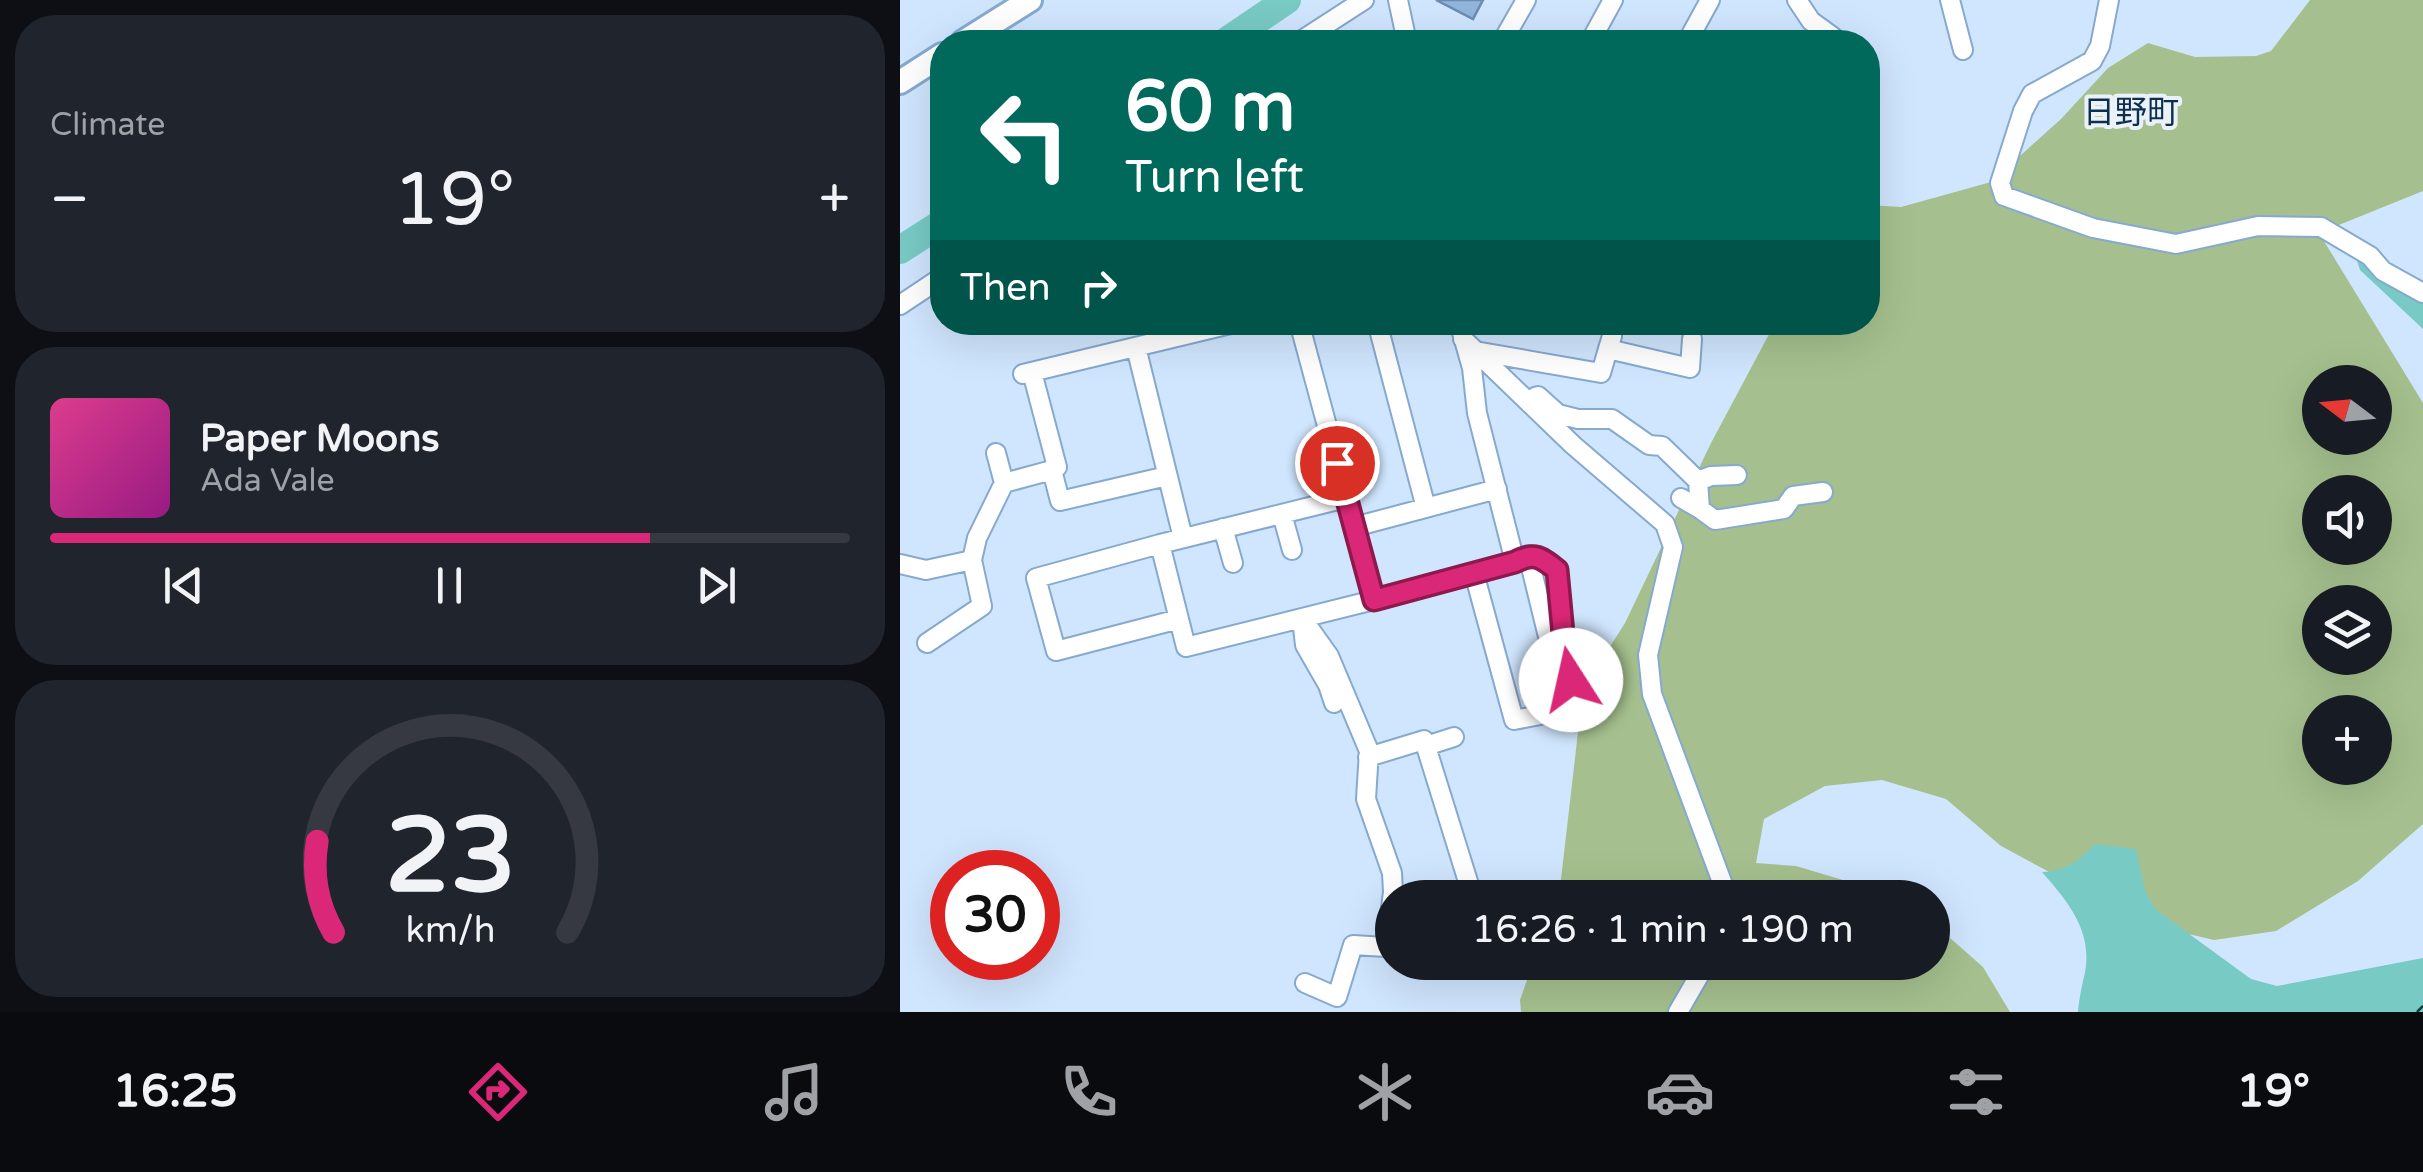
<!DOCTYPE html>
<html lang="en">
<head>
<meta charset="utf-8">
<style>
  body { margin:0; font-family:"Varela Round","Noto Sans JP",sans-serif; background:#20242c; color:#f1f3f6; height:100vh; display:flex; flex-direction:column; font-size:38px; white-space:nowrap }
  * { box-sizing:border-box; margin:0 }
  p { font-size:32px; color:#9ea1a6 }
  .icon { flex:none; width:55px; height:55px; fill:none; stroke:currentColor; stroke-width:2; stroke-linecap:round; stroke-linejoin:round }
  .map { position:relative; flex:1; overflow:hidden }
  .details { display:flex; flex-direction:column; gap:15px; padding:15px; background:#0d0f14; width:900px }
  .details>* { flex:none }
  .banner { position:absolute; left:30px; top:30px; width:950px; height:305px; border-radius:40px; box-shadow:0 10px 40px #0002; background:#00695c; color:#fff; overflow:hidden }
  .needle { width:65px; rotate:286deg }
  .tools { position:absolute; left:1402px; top:365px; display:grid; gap:20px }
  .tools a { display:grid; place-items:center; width:90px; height:90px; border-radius:50%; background:#171b24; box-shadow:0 10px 40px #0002; font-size:50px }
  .speed { position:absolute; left:30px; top:850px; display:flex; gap:20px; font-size:50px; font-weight:700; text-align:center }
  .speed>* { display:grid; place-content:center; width:130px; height:130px; border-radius:50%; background:#171b24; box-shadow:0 10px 40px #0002; line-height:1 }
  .speed .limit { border:15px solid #d22; background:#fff; color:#111 }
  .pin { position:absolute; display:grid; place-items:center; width:85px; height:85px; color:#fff; margin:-42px; border:5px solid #fff; border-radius:50%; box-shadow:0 2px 10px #0007 }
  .me { position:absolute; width:110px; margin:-55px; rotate:350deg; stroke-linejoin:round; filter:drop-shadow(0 0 8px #0008) }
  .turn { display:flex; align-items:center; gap:35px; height:210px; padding:0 30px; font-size:45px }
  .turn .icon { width:130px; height:130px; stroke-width:2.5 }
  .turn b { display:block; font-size:70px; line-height:85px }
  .then { display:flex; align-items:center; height:95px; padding:0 30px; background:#0003; gap:20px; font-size:38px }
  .big { font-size:75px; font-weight:600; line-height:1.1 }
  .details .tile { flex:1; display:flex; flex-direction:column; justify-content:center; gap:15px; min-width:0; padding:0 35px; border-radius:40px; background:#20242c }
  .details .dial { align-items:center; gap:0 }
  .dial svg { height:260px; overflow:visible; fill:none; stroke:#363941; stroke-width:7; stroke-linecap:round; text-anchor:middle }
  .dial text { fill:#f1f3f6; stroke:none }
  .song { display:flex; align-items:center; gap:30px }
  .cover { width:120px; height:120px; border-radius:15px; background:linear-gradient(135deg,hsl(330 70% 55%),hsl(310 70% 35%)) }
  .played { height:10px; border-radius:5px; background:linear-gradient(90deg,#db2777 75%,#363941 75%) }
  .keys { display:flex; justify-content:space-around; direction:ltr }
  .heat { display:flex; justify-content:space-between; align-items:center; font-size:55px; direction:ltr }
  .trip { position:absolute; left:475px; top:880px; width:575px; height:100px; border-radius:50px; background:#171b24; box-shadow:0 10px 40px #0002; font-weight:600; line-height:100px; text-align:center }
  .tab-bar { display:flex; height:160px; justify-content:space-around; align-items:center; background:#090b0e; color:#9ea1a6 }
  .tab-bar .icon { width:70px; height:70px }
  .tab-bar .current { color:#db2777 }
  .tab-bar b { font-size:45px; color:#f1f3f6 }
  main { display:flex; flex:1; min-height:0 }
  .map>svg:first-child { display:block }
  .green { fill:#a5c08e; fill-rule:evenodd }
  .water { fill:#78cac5 }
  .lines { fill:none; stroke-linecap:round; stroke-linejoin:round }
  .river { stroke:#78cac5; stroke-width:28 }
  .ferry { stroke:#123a38; stroke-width:2.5; stroke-dasharray:12 10; stroke-linecap:butt }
  .building { fill:#92b5db; stroke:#6b8db2; stroke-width:2.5 }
  .minor-casing { stroke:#86a9cf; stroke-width:22 }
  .major-casing { stroke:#86a9cf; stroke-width:28 }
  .minor { stroke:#fff; stroke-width:18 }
  .major { stroke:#fff; stroke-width:22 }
  .route-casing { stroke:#8e194d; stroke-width:25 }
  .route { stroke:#db2777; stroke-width:18 }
  .labels { text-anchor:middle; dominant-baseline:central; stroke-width:8; stroke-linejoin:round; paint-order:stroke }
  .quarter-label { font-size:32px; fill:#0e2e4d; stroke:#eaf1f9 }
</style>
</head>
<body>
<main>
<section class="details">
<div class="tile"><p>Climate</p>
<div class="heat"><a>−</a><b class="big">19°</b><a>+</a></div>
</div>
<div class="tile">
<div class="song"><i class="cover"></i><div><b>Paper Moons</b><p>Ada Vale</p></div></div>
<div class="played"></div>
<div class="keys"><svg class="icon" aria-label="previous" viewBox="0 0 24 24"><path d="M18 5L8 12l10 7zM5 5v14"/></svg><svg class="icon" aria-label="pause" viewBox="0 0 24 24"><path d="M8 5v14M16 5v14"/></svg><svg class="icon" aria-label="next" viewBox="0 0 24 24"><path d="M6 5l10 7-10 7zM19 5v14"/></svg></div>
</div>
<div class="tile dial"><svg viewBox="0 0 100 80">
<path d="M14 69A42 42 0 1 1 86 69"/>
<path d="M14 69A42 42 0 0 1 9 41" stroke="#db2777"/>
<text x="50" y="56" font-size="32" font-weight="700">23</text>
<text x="50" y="72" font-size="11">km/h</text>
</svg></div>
</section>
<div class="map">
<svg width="1523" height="1012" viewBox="0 0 1523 1012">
  <rect width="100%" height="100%" fill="#d0e6fe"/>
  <!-- green -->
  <path class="green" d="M1410,0H1523V191L1419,233L1523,403V824L1458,881L1376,931L1314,940L1246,924L1101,846L1046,799L982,780L925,786L864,819L856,863L896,866L1000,897L655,898L661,879L683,689L725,623L811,443L875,323L968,322V205L1001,207L1091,182L1161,119L1208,68L1248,43L1295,57L1356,56L1371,51ZM1420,382H1475V438H1420ZM1420,492H1475V548H1420ZM1420,602H1475V658H1420ZM1420,712H1475V768H1420Z
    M1033,923L1083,967L1110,1012H621L620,1000L633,963L1032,962Z"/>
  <!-- water -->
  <path class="water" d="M1457,261L1476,264L1523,297V329L1460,270Z
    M1195,844L1236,849L1245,891L1255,909L1351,979L1377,986L1523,958V1012H1178C1179,1000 1181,991 1183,981C1196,935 1170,904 1142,872C1167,871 1178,861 1195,844Z"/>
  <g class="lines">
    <!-- river -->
    <path class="river" d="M325,42L387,0
      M0,250L42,223"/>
    <!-- ferry -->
    <path class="ferry" d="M1517,1012L1523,1006"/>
  </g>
  <!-- building -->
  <path class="building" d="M536,0H583L573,19Z"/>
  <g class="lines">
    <defs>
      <path id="minor" d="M498,0L507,42
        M897,0L911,21L933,37
        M1050,0L1063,50
        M1209,0L1200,46L1192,61L1132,94L1123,111L1100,183L1104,196L1193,228L1276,244L1358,226L1421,227L1470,256L1483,271L1523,293
        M399,42L464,0
        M602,42L626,0
        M690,42L713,0
        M787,42L810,0
        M0,305L42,277
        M399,322L474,600L286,647L260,544L446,498
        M477,322L526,508
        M559,322L572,368L577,413L615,562
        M712,336L708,349L790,368L792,339
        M563,339L673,445L765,524L773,547L748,655L752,694L828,898
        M236,347L283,538
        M575,351L701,373L708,349
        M132,372L157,467L152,470
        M123,374L339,322
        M635,397L638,396L658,414L678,419H712L749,445L762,446L798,481L811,476L837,475
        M96,453L104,483L152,470L160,501L267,476
        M798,481L800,509L815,520L884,509L893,496L923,492
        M781,498L800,509
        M382,514L392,550
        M454,527L597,489
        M323,528L333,563
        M260,544L136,578L156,651L279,619
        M628,555L639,556L657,570L665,655L677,705L666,710
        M0,564L26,570L72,560
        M474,600L615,562L628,555L666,710L614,720L574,573
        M402,618L429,656L469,751L466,799L492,873L493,892L486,947H492
        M402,619L405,645L428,685L434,703
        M27,643L82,606L72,560L77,538L104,483
        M526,746L554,737
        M468,757L524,740L570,888V898
        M405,983L437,997L453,945L486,947
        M778,1012L807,962"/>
      <path id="major" d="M63,42L130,0
        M0,82L42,55"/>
    </defs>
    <!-- minor casing -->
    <use href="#minor" class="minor-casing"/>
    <!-- major casing -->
    <use href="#major" class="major-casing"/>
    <!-- minor -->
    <use href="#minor" class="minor"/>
    <!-- major -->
    <use href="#major" class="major"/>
  </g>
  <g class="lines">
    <defs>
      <path id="route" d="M437,463L474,600L615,562C634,552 641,557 657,570L665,655L671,680"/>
    </defs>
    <!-- route casing -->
    <use href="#route" class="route-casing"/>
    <!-- route -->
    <use href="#route" class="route"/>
  </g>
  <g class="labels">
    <!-- quarter labels -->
    <g class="quarter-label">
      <text x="1231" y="113">日野町</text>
    </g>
  </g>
</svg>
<div class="tools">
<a><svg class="needle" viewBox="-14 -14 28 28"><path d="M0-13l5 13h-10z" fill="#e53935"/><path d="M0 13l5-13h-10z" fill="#9ea1a6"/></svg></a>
<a><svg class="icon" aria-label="sound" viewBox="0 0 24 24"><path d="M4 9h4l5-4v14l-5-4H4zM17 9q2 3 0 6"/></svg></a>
<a><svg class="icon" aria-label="layers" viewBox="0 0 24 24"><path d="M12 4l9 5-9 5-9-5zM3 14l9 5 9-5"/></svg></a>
<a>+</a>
</div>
<div class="speed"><div class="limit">30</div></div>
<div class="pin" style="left:437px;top:463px;background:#d93025"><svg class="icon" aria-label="arrive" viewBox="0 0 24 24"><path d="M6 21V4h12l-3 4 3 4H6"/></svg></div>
<svg class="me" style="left:671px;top:680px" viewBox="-20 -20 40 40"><circle r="19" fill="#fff"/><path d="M0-13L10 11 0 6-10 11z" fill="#db2777"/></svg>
<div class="trip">16:26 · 1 min · 190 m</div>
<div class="banner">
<div class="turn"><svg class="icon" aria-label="left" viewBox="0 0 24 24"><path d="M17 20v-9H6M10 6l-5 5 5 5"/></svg><div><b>60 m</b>Turn left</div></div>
<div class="then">Then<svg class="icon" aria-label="right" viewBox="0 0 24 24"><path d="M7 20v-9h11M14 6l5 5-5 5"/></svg></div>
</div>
</div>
</main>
<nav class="tab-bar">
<b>16:25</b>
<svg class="icon current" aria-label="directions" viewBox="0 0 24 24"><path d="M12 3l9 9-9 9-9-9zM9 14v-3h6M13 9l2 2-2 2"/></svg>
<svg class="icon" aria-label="music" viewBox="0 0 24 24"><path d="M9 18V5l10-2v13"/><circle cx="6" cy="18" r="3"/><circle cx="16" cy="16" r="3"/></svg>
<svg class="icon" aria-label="phone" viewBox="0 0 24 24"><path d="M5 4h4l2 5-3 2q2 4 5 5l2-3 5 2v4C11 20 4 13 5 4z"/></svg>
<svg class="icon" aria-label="climate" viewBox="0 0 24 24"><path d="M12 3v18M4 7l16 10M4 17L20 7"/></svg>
<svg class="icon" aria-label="car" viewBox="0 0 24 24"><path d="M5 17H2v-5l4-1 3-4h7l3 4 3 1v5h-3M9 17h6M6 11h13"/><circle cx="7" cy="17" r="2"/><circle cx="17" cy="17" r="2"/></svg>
<svg class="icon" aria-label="filters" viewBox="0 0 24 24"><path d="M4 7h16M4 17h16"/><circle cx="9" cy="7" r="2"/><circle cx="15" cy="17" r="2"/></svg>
<b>19°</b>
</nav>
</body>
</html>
